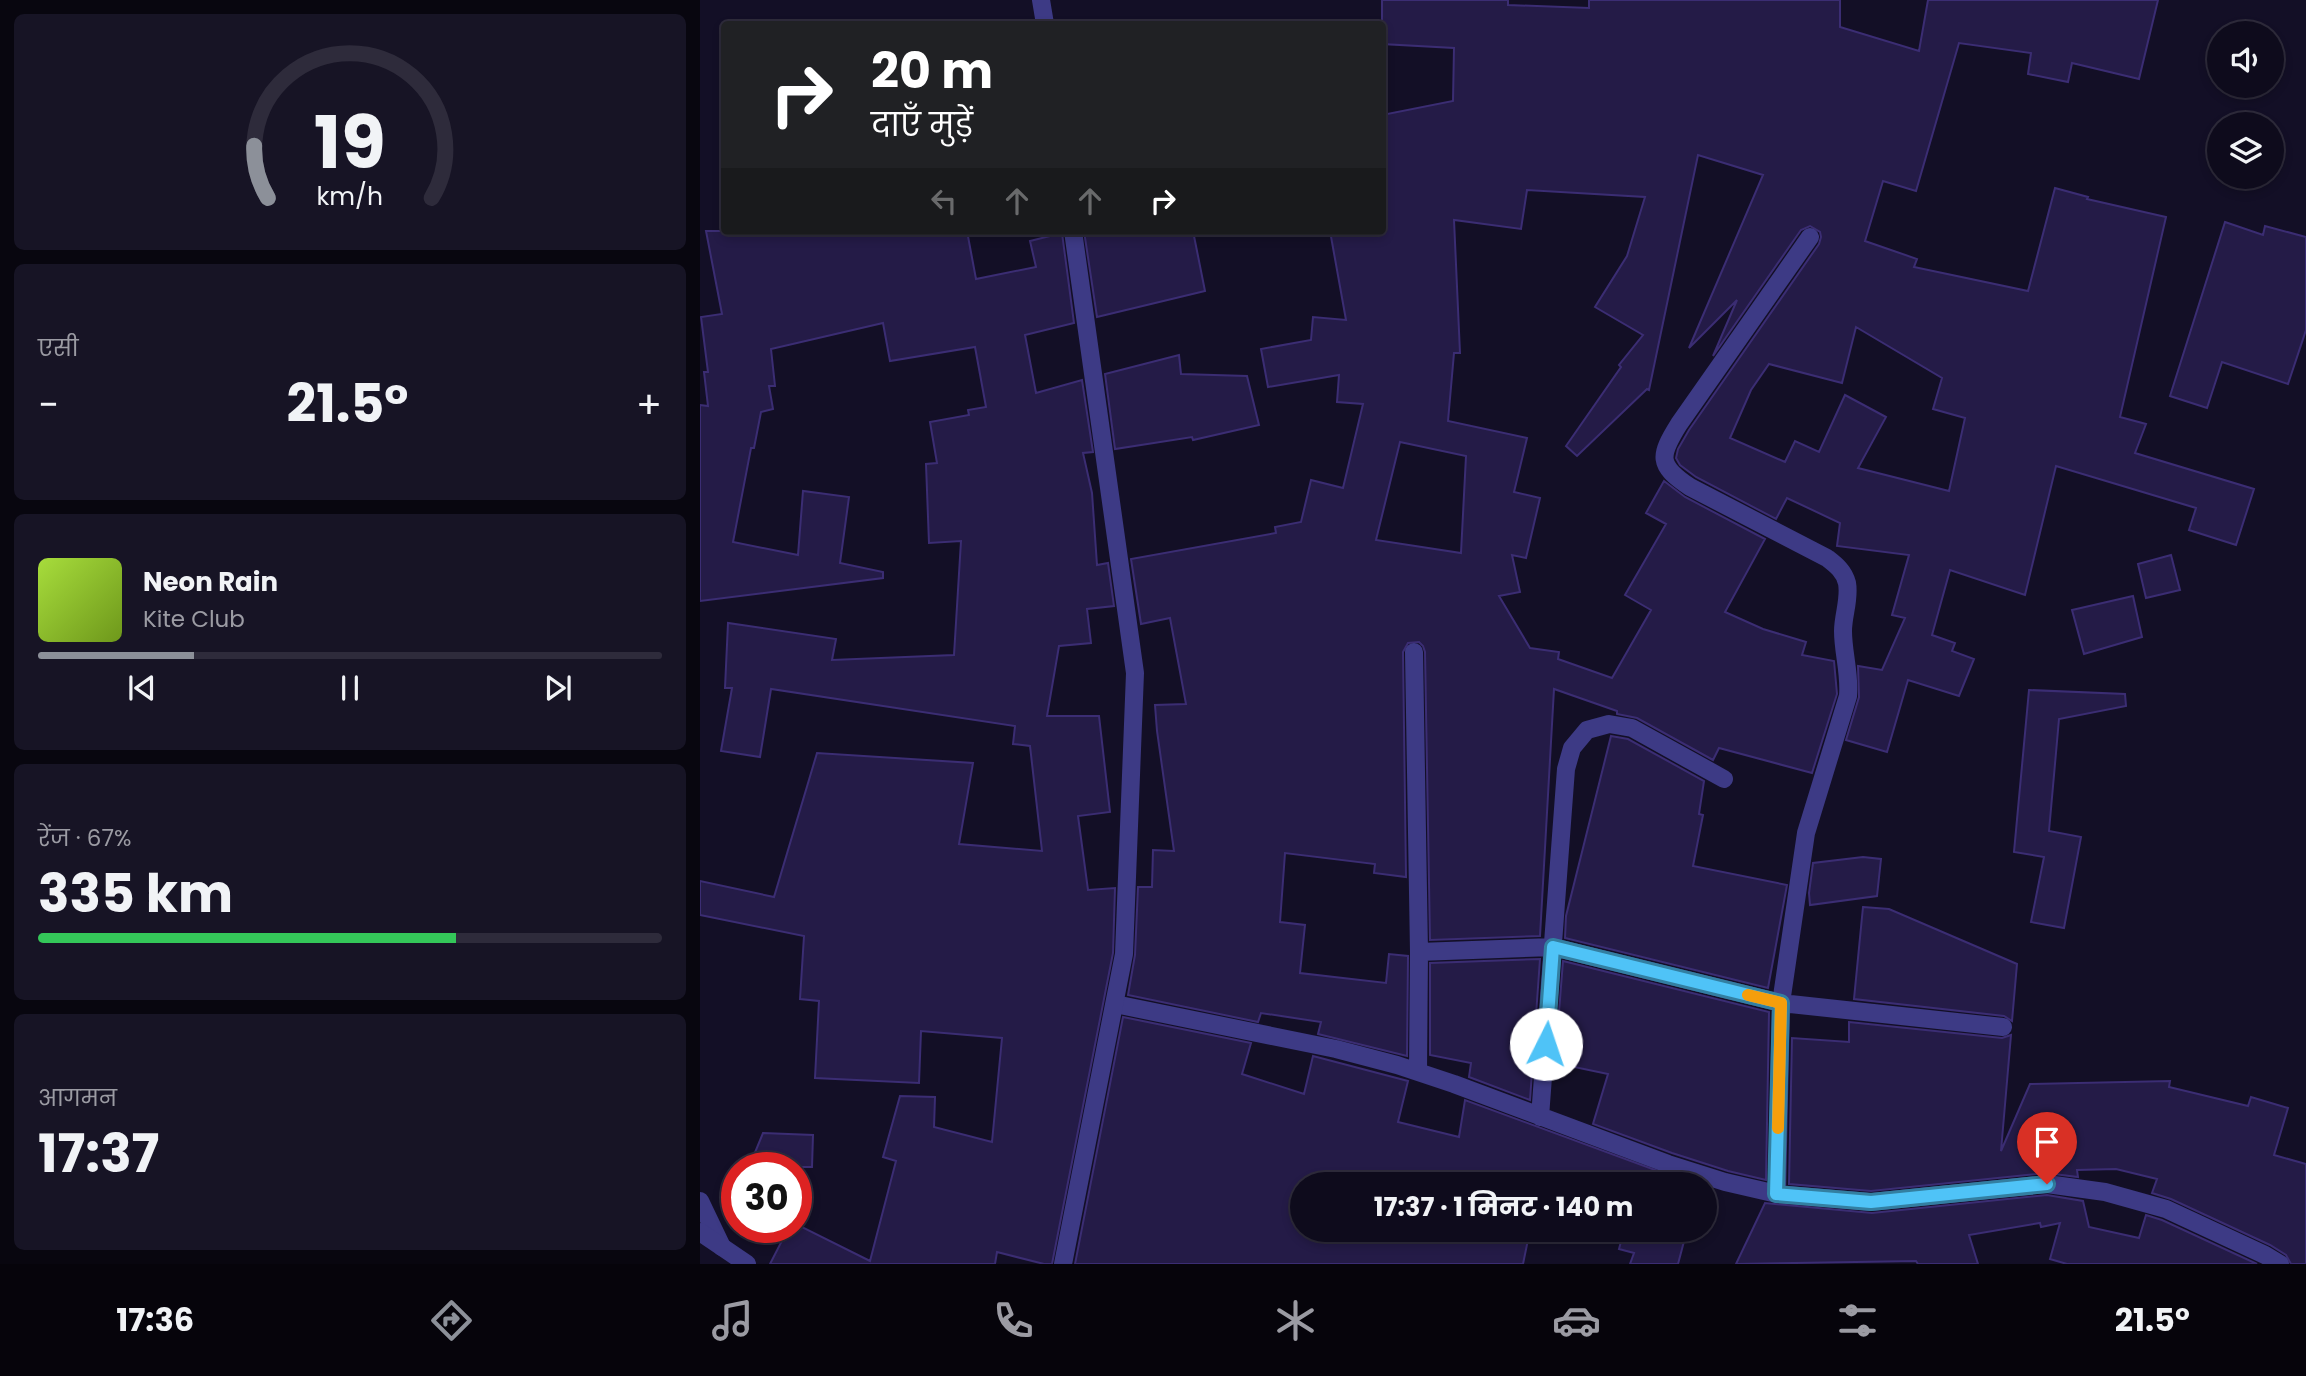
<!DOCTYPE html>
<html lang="hi">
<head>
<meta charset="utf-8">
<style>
  body { margin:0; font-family:Poppins,"Noto Sans Devanagari",sans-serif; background:#171425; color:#f1f3f6; height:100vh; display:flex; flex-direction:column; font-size:26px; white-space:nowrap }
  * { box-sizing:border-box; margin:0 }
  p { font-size:23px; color:#9b9ba3 }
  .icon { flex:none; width:38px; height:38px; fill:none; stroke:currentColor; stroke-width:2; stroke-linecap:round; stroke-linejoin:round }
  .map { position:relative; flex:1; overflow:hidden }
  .panel { display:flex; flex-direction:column; gap:14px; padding:14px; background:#08060f; width:700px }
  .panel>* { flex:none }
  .banner { position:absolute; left:21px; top:21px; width:665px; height:214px; border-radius:7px; box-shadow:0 4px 10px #0003,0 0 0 2px #2e2b3b; background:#202124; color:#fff; overflow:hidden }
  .fabs { position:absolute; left:1507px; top:21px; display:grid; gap:14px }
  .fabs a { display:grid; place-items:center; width:77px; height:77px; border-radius:50%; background:#0e0b1c; box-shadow:0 4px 10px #0003,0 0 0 2px #2e2b3b; font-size:35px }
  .speed { position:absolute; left:21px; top:1152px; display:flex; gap:14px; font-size:35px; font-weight:700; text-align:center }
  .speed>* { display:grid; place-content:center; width:91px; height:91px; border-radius:50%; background:#0e0b1c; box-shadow:0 4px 10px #0003,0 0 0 2px #2e2b3b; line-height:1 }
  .speed .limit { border:10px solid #d22; background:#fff; color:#111 }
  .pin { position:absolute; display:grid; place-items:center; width:60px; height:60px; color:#fff; margin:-72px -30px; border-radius:50% 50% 50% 0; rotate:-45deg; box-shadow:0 0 7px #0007 }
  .pin .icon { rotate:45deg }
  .me { position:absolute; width:77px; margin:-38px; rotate:4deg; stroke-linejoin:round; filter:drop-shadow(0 0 5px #0008) }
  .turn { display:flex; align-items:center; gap:24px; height:147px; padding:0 35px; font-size:32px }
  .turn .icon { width:91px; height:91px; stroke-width:2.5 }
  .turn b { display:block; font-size:49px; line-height:60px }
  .lanes { display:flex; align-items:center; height:66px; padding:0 35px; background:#0003; justify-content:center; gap:35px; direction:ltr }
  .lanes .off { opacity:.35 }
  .big { font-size:52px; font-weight:700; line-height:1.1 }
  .panel .card { flex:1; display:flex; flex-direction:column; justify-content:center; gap:10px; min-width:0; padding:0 24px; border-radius:10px; background:#171425 }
  .panel .dial { align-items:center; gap:0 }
  .dial svg { height:182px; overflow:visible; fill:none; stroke:#2e2b3b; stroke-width:7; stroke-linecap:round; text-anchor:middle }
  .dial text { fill:#f1f3f6; stroke:none }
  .song { display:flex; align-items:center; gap:21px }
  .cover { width:84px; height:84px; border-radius:10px; background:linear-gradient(135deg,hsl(80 70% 55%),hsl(80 70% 35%)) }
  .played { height:7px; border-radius:4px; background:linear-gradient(90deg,#8c9099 25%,#2e2b3b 25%) }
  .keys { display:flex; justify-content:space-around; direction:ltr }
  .heat { display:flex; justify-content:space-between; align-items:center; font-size:38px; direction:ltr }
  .charge { height:10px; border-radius:5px; background:linear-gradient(90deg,#34c759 67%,#2e2b3b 0) }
  .trip { position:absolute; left:590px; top:1172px; width:427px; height:70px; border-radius:35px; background:#0e0b1c; box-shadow:0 4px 10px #0003,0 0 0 2px #2e2b3b; font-weight:700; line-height:70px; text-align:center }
  .dock { display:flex; height:112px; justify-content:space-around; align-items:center; background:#06040b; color:#9b9ba3 }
  .dock .icon { width:49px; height:49px }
  .dock .selected { color:#8c9099 }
  .dock b { font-size:32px; color:#f1f3f6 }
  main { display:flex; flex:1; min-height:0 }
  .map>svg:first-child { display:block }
  .building { fill:#241b47; stroke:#3b2d73; stroke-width:2; fill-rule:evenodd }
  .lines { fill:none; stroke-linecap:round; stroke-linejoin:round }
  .minor { stroke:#3d3a85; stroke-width:18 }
  .tertiary { stroke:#3d3a85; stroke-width:18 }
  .route-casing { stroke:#337fa1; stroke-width:18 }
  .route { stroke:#4fc3f7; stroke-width:12 }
  .slow { stroke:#f59e0b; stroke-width:12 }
</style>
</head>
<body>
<main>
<section class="panel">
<div class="card dial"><svg viewBox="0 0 100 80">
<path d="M14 69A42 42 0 1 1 86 69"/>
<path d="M14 69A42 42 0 0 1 8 46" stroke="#8c9099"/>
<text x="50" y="56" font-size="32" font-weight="700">19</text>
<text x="50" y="72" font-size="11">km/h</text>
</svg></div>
<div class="card"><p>एसी</p>
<div class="heat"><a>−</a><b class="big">21.5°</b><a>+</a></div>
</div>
<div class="card">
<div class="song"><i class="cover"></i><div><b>Neon Rain</b><p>Kite Club</p></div></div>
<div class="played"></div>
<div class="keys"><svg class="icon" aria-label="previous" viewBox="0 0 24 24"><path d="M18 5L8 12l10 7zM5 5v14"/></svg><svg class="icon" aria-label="pause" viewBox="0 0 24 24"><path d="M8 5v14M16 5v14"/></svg><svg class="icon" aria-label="next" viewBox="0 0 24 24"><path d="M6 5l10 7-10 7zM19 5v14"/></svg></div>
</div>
<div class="card"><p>रेंज · 67%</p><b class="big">335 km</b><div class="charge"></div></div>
<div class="card"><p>आगमन</p><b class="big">17:37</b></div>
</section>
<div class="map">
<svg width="1606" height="1264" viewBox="0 0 1606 1264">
  <rect width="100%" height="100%" fill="#130f26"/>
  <!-- building -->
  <path class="building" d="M682,0H808V5L889,8V0H1140V27L1219,51L1228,0H1458L1439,79L1372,63L1368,82L1328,74L1331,53L1259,43L1216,191L1183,181L1165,241L1217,259L1214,267L1328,291L1355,188L1388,197L1387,199L1466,217L1420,417L1446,424L1435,453L1554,489L1536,545L1489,530L1496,508L1356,466L1325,595L1250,570L1232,635L1255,643L1252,651L1274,659L1259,696L1208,680L1187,752L1146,740L1159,697L1158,666L1182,670L1205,618L1192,615L1209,555L1137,546L1140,523L1087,498L1076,519L996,477L980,465L976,458L978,449L989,430L1119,244L1121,237L1120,232L1110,226L1101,230L1013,356L1037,300L989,348L1063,175L998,155L949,390L947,389L877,456L866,446L921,367L919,365L943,335L895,307L927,256L945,197L827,190L821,229L754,220L760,353H754L748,421L827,438L814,492L840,498L826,558L812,555L820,592L799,596L830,648L859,652L858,659L912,678L951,610L925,595L966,524L946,513L964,481L985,497L1065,539L1025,612L1063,629L1106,642L1102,655L1134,661L1137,694L1112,773L1019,748L1013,760L937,718L917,714V711L854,689L840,936L730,940L725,652L723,646L719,642L708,643L703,652L706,877L674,873L675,864L585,853L580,922L605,925L600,973L686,983L689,954L708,956L707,1056L618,1034L621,1022L561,1013L558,1022L428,995L435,955L438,887H452L453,850L474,851L457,731L455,705L486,704L470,618L441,624L431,559L576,533L575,527L601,522L611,480L643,488L663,404L637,402L639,375L568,387L561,349L611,340L613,317L646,320L630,231H682V115L753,101L754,48L682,44ZM1156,327L1242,378L1233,409L1265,418L1249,491L1158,468L1186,417L1145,395L1119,452L1095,441L1085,462L1030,438L1051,390L1069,364L1142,383ZM700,442L766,456L761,553L676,540Z
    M1525,222L1563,235L1565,226L1606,237V330L1588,384L1522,362L1507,408L1470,396Z
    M6,231H267L276,279L336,267L330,241L362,233L374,323L325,335L336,393L382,380L393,452L383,453L392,493L397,565L408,563L414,606L387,609L391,643L359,646L347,716H399L410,812L378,816L388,890L415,888L413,953L352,1264H344L297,1252L295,1264H70L89,1227H96V1224L170,1261L196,1161L183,1157L200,1096L235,1097L234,1127L292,1142L302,1038L221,1031L219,1083L115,1078L119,1001L100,999L104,936L0,915V881L74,897L117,753L273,763L259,844L342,851L330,746L313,744L315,726L71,689L60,757L21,751L32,688H25L28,623L136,639L132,660L254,655L261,541L229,543L226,464L237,463L230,422L269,415L268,410L286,407L275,347L190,361L183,323L71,349L75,386H69L73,409L61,412L54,448H51L33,542L98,555L103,491L149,497L140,563L183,572V578L0,601V405L8,406L4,372H8L1,317L22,314Z
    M384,231H493L505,291L397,317Z
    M479,355L481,374L547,376L559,425L493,440L492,437L415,449L405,374Z
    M1471,555L1480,590L1446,598L1438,564Z
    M1433,596L1442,637L1384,654L1372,610Z
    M1329,690L1425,694L1426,706L1359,719L1349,831L1381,837L1364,928L1331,922L1344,857L1314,852Z
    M911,736L928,739L1004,781L999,814L1003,815L993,866L1087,885L1068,988L865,938L866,916Z
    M1163,857L1181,859L1177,896L1110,905L1109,893L1113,863Z
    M1163,907L1189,909L1317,964L1312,1021L1304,1016L1154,999Z
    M840,959L830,1100L769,1077L771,1063L730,1055V963Z
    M863,961L1069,1012L1066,1180L1028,1171L972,1153L893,1124L908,1074L855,1063Z
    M423,1017L551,1043L542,1074L604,1094L613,1056L708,1081L698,1122L759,1137L765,1100L996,1185H602V1230H830L823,1264H375Z
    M1149,1022L1302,1038L1311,1035L1301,1151L1330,1084L1470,1081L1469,1087L1548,1106L1551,1097L1588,1108L1574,1155L1606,1164V1264H1591L1586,1255L1570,1245L1471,1199L1452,1193L1457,1179L1416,1169L1377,1170L1378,1177L1346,1173L1171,1191L1089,1184L1092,1038L1149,1042Z
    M63,1133L113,1135L112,1167H49Z
    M1347,1195L1383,1201L1389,1227L1439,1238L1446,1215L1462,1220L1557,1264H1367L1350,1259L1360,1223L1341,1227L1340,1223L1269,1235L1278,1264H1218L1216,1261L1036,1264L1065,1203L1172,1213Z
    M924,1230H987L978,1264H930L934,1253L919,1249Z"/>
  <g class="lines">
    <!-- minor -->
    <path class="minor" d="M714,652L719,952L718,1072
      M719,952L853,947L1081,1003L1303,1027
      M415,1004L636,1049L697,1065L754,1084L968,1164L1025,1182L1077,1194L1171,1202L1347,1184L1405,1192L1466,1209L1565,1255L1580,1264
      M840,1117L866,769L872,748L887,730L909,724L932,728L1024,779
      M1077,1194L1081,1003L1106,833L1148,696C1150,673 1143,653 1143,631C1143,615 1150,599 1147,583C1144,571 1136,565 1127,558L990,487C957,465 959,456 979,424L1110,237
      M0,1201L22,1247"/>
    <!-- tertiary -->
    <path class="tertiary" d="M341,0L345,24
      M0,1232L47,1264
      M363,1264L424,954L435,673L373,231"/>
  </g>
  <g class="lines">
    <defs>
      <path id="route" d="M846,1044L853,947L1081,1003L1076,1194L1171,1202L1347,1184"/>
    </defs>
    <!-- route casing -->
    <use href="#route" class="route-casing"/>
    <!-- route -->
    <use href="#route" class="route"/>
    <!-- slow -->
    <path class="slow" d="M1048,995L1081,1003L1078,1128"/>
  </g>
</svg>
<div class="fabs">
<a><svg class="icon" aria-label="sound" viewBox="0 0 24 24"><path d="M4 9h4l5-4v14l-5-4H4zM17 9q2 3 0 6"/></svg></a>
<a><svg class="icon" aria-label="layers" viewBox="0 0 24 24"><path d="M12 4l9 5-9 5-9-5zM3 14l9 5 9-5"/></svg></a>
</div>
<div class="speed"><div class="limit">30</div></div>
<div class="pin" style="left:1347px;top:1184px;background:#d93025"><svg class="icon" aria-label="arrive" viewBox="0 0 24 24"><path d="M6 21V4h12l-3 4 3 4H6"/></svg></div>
<svg class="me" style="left:846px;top:1044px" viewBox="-20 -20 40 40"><circle r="19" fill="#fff"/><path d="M0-13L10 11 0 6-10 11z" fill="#4fc3f7"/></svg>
<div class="trip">17:37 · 1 मिनट · 140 m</div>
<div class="banner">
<div class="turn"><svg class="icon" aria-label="right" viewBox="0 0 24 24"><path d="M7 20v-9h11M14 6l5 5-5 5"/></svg><div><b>20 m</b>दाएँ मुड़ें</div></div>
<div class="lanes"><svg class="icon off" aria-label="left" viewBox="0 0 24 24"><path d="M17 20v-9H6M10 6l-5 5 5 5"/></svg><svg class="icon off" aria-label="ahead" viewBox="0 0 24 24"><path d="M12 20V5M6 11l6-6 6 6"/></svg><svg class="icon off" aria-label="ahead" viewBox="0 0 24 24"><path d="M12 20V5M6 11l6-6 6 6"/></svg><svg class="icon" aria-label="right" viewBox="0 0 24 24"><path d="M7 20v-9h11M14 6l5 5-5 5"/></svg></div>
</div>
</div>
</main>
<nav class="dock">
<b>17:36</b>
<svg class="icon selected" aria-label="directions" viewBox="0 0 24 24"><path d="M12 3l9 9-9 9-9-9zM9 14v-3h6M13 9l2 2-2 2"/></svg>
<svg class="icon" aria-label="music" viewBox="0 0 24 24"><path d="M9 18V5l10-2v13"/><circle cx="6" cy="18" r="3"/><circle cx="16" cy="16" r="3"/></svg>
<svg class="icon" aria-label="phone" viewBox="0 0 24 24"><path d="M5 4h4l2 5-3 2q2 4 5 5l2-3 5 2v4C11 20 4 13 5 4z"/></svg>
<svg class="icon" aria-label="climate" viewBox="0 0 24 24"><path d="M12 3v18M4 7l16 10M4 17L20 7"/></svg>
<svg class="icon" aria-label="car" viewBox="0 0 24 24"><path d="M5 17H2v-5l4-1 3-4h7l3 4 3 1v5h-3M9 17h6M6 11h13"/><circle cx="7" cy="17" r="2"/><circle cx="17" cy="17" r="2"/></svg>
<svg class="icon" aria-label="filters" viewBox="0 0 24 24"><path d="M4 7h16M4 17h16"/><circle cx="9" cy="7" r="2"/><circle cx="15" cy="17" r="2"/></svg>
<b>21.5°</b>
</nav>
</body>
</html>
